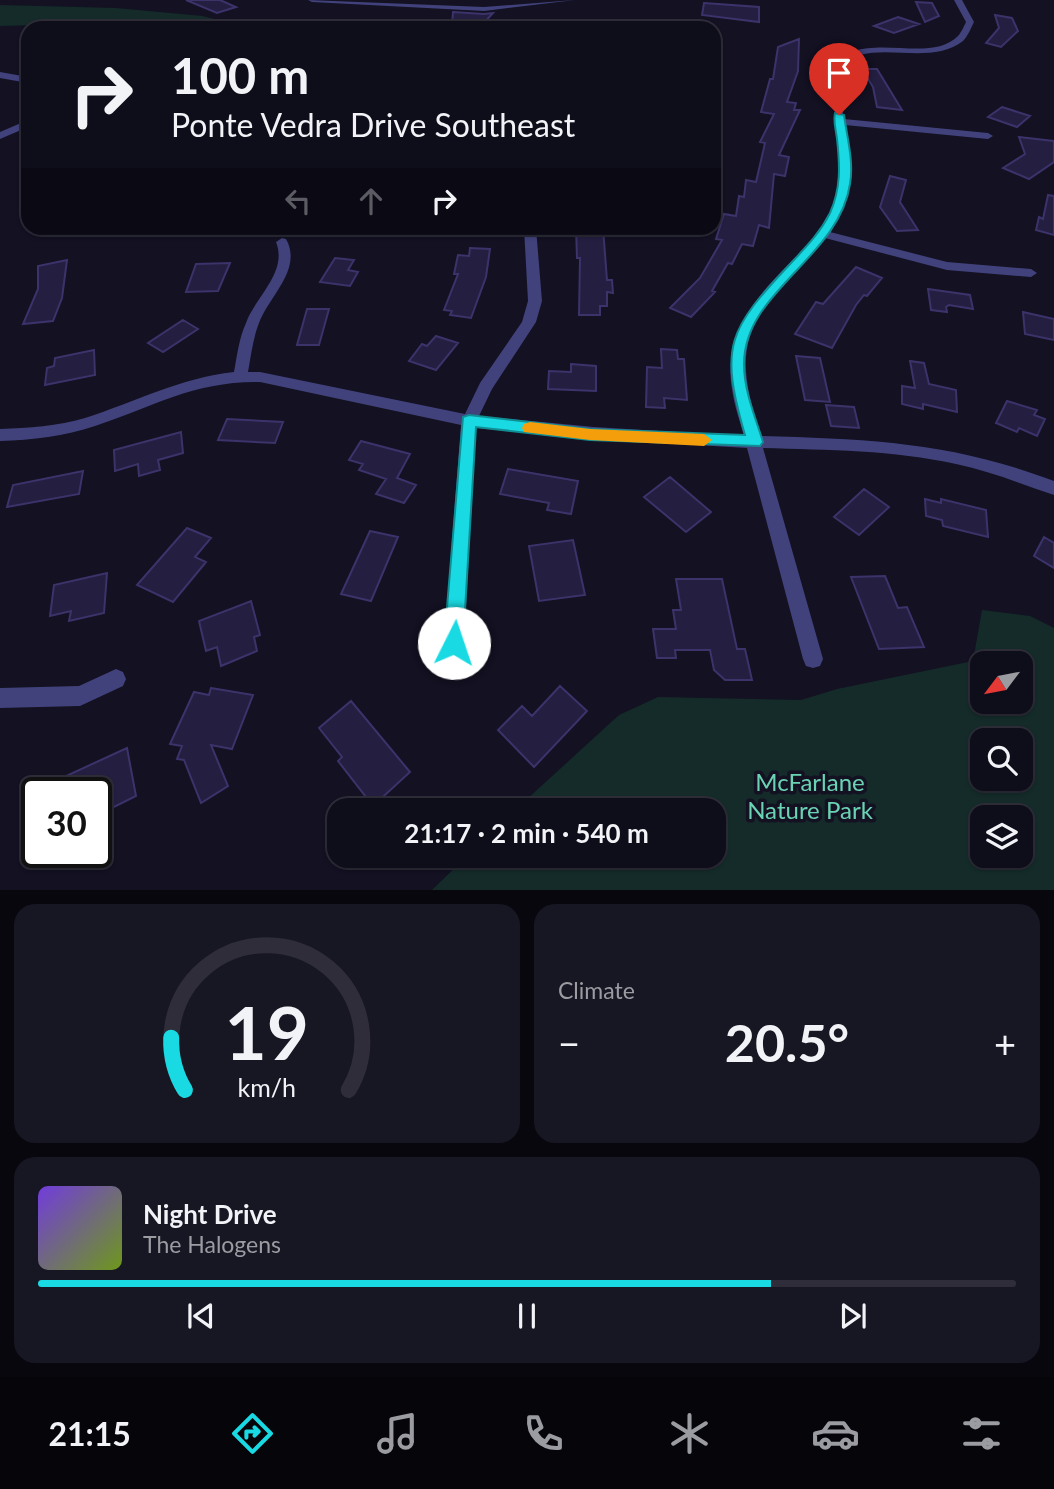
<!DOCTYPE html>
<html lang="en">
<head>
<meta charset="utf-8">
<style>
  body { margin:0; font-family:Lato,sans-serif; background:#171623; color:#f1f3f6; height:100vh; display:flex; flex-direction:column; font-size:26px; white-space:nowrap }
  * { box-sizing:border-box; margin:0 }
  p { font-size:23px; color:#9b9ca2 }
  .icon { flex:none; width:38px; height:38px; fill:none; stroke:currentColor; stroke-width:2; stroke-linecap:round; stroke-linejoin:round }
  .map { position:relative; height:890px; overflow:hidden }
  .details { display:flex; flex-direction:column; gap:14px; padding:14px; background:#08070e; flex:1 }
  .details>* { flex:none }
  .banner { position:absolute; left:21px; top:21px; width:700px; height:214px; border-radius:21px; box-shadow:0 2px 5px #0004,0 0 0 2px #2e2d39; background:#0e0d1a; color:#f1f3f6; overflow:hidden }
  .needle { width:46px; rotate:238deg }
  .fabs { position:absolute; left:970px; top:651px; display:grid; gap:14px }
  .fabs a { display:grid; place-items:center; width:63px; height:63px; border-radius:14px; background:#0e0d1a; box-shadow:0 2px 5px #0004,0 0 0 2px #2e2d39; font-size:35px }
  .speed { position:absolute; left:21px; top:777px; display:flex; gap:14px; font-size:35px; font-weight:700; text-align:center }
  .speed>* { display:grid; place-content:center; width:91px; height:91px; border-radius:50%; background:#0e0d1a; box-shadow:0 2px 5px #0004,0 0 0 2px #2e2d39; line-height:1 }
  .speed .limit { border:4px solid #111; border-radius:10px; background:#fff; color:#111 }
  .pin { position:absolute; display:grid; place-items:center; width:60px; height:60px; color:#fff; margin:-72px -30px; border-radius:50% 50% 50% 0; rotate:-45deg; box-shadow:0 0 7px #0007 }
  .pin .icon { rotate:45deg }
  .me { position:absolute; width:77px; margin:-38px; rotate:4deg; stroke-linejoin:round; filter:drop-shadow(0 0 5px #0008) }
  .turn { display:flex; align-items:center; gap:24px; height:147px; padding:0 35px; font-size:32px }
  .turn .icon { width:91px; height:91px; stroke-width:2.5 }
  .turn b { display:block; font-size:49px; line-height:60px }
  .lanes { display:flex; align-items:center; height:66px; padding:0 35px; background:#0003; justify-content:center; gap:35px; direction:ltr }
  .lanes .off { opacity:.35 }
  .big { font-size:52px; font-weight:700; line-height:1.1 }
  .details .widget { flex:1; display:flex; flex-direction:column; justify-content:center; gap:10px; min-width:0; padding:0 24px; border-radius:21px; background:#171623 }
  .details .dial { align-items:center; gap:0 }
  .dial svg { height:182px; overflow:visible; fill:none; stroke:#2e2d39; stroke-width:7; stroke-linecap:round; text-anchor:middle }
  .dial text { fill:#f1f3f6; stroke:none }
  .song { display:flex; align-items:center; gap:21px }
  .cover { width:84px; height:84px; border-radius:10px; background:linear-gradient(135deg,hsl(260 70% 55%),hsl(80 70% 35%)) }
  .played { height:7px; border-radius:4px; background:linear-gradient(90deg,#19dae3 75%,#2e2d39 75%) }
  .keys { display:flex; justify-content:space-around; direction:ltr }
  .heat { display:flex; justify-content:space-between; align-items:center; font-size:38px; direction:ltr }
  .details .tiles { flex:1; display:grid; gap:14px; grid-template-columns:1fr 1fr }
  .widget:last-child { grid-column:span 2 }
  .trip { position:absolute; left:327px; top:798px; width:399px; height:70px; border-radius:21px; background:#0e0d1a; box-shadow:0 2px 5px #0004,0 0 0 2px #2e2d39; font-weight:700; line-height:70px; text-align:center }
  .menu { display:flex; height:112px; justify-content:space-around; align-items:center; background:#06050a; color:#9b9ca2 }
  .menu .icon { width:49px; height:49px }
  .menu .active { color:#19dae3 }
  .menu b { font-size:32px; color:#f1f3f6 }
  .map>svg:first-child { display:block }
  .green { fill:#142b29; fill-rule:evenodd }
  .building { fill:#241f41; stroke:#3b336a; stroke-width:2 }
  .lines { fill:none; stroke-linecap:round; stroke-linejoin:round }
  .street { fill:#41427c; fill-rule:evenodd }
  .route { fill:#19dae3; stroke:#108e94; stroke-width:2 }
  .slow { fill:#f59e0b }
  .labels { text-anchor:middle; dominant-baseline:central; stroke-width:7; stroke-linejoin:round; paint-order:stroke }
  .near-park-label { font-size:24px; fill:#6ad3b3; stroke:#131122 }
</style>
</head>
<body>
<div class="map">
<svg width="1054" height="891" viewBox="0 0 1054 891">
  <rect width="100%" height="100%" fill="#131122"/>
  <!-- green -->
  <path class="green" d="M0,5L116,8L202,16L252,28H71L69,24L0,26Z
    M982,610L1030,616L1054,628V890H432L467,856H714V810H515L619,715L658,697L801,700L837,689L973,661ZM982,663H1020V702H982ZM982,740H1020V779H982ZM982,817H1020V856H982Z"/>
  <!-- building -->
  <path class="building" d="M186,0H220L236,7L217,13Z
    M916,2L932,3L939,16L925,22Z
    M704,3L759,7V22L702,15Z
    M453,12L484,14L493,13L482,25L471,26L452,25Z
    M995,15L1012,18L1018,31L1001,47L986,43L999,28Z
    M898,17L919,24L894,33L874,26Z
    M799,39L798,71L787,102L796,103L794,110H800L779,155L789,157L785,176L774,174L769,228L759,225L753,246L742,244L732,264L728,263L712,291L715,292L691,317L670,308L700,278L722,240L716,239L724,214L736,216L739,196L744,197L746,180L756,182L765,143L760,142L774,114L761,112L770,79H773L778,47Z
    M862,69H877L902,110L877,107L873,87Z
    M1002,107L1030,116L1017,127L988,117Z
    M1019,137L1054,141V162L1029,179L1003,168L1025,154Z
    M890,176L906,180L900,202L918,230L897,231L880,207Z
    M1048,195L1054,196V235L1036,230L1039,217L1043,219Z
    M576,228H603L607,280H612L613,293L607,292V306H600V315H579L580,258H577Z
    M470,248L490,249L486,277L471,318L450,315L452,311L444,310L458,274H454L458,255L469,256Z
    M335,258L354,260L348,270L358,272L350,286L320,282Z
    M67,260L62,298L53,321L23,324L38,289V266Z
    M230,263L218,291L186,292L196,264Z
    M856,267L882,278L867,296L864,295L856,305L832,348L795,334L816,302L823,304Z
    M928,289L970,295L973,309L949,305L946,307L947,312L931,310Z
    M307,309H329L319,345H297Z
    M1023,312L1054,319V340L1025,334Z
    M183,320L198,329L163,352L148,343Z
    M436,336L458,343L436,370L409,361L422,344L427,346Z
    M661,349L677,350L678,359H684L687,400L664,398L665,408L646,407L647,367L662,368Z
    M94,350L95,375L45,385L47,368L54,366L55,358Z
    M796,356L820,358L830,402L805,400Z
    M910,361L924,363L929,384L956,390L957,412L923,404V409L902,404V386L915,388Z
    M571,364L596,366V391L548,389L549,371L571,372Z
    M1007,401L1037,410L1034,415L1045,419L1037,436L1019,428L1017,432L996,423Z
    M826,405L854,407L859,428L831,426Z
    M227,419L283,422L275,443L218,440Z
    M181,432L183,453L158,460L160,470L139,476L138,464L115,471L114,450Z
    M361,441L410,454L397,478L416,485L404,503L376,494L386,479L359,470L363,464L349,460Z
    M508,469L578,481L571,514L547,510L549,503L500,494Z
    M83,471L79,494L7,507L13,485Z
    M670,477L711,512L686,532L644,497Z
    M864,489L889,507L859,535L834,517Z
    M925,499L941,503V499L986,510L988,537L943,526L942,520L926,516Z
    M187,528L211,538L195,557L206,562L173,602L137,585Z
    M370,531L398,537L371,601L341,594Z
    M1044,537L1054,543V568L1034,556Z
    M573,540L585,595L539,601L529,546Z
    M107,573L104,613L69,621L71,611L50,616L54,585Z
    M885,576L898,608L907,607L924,647L879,649L851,577Z
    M676,579H722L737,649H745L752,680H725L714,670L710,650H675L676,658H657L653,629H676L673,610H681Z
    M251,601L260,635L254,637L257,651L221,666L217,647L206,651L199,621Z
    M560,686L587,711L534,767L498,730L522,706L532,716Z
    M211,688L253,695L232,749L211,745L228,786L201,803L184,760L177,759L182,746L170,744L194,692L209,695Z
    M351,701L410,772L373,806L338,761L342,757L319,728Z
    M127,748L136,796L96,816V793H68L66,776Z"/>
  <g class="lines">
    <!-- street -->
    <path class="street" d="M308,0L484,7L575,0L484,11L312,2Z
      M954,0H962L974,22C971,28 968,36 963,41C926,69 871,35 836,68L844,119L988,133L993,136L988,139L845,125C851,166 855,196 830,232L947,262L1031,269L1037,273L1031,277L947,270L825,238C814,254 799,267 785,282C734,337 741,369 760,436C868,439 951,442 1054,481V495C1021,484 990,471 956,464C893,450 828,450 763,448L823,659L820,666L813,668L806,666L803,659L747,448L594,439L476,428L464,643L461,649L454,652L447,649L444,643L461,425L260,382C194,381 155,406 95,426C65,436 32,440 0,441V429C28,428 58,426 85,418C135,402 180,378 234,372C237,356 239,338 246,323C256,296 288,272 276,242L282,238L286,239C303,269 269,296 259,323C253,338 251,356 248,372H260L465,414L480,383L522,322L528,301L524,228H536L542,301L536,322L492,389L479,416L594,427L744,436C740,421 734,405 732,389C723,337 754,298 789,264C808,245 827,225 835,199C847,161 833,107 828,67C864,27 928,66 958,36C961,33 964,26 966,22Z
      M0,72L28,77V83L0,78Z
      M28,120V127L0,139V132Z
      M116,669L123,672L126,679L123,686L80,706L0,708V688L79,686Z"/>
  </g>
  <!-- route -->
  <path class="route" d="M835,113L844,115C847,137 854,162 850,184C839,258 744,291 744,364C744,391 755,416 763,442L760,446L590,440L476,427L463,643L461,649L454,652L447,649L444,643L463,417L469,415L590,429L745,435C719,345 728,330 791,263C806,247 820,233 830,213C841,188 840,166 837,139C836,130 833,121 835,113Z"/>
  <!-- slow -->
  <path class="slow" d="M530,422L590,429L704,434L712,440L704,446L590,440L524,432L522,428L524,424Z"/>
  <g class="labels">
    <!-- near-park labels -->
    <g class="near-park-label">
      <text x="810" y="781">McFarlane<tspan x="810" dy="28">Nature Park</tspan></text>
    </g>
  </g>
</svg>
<div class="fabs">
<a><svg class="needle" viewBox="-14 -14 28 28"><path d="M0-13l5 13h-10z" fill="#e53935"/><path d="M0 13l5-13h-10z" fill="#9b9ca2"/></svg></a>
<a><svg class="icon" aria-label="search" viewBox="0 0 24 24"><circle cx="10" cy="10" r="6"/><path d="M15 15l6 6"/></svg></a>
<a><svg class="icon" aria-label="layers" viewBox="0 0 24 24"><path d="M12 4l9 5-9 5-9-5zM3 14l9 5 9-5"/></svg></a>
</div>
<div class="speed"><div class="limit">30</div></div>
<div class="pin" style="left:839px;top:115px;background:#d93025"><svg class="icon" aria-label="arrive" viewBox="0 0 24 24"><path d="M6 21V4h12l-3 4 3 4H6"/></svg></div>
<svg class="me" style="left:454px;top:643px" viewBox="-20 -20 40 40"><circle r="19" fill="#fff"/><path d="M0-13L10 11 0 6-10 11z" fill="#19dae3"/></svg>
<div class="trip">21:17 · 2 min · 540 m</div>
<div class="banner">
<div class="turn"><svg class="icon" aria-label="right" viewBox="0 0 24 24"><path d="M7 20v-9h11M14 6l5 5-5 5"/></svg><div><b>100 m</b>Ponte Vedra Drive Southeast</div></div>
<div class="lanes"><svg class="icon off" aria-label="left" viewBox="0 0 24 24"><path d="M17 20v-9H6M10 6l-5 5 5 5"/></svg><svg class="icon off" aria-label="ahead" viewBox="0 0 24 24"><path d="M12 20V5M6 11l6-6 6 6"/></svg><svg class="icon" aria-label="right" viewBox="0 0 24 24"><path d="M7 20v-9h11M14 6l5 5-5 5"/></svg></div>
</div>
</div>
<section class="details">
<div class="tiles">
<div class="widget dial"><svg viewBox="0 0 100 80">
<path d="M14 69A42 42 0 1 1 86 69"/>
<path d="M14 69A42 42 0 0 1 8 46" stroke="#19dae3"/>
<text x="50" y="56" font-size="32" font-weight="700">19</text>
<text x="50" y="72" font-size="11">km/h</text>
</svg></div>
<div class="widget"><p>Climate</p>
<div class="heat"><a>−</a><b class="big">20.5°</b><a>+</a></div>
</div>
<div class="widget">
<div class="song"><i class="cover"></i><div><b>Night Drive</b><p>The Halogens</p></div></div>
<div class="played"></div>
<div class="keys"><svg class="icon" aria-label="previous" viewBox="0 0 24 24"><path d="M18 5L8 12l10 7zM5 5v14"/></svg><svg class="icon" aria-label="pause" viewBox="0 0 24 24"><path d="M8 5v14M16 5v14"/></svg><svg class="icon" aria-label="next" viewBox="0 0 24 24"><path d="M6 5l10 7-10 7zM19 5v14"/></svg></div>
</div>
</div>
</section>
<nav class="menu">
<b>21:15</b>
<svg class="icon active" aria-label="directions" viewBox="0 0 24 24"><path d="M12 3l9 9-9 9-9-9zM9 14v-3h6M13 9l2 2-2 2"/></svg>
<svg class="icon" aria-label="music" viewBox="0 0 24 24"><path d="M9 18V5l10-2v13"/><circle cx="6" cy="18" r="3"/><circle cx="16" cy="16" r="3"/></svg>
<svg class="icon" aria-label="phone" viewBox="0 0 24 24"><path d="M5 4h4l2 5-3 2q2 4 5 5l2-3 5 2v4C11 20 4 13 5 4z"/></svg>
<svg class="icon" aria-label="climate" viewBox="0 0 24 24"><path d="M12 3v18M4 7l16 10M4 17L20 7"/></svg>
<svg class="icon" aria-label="car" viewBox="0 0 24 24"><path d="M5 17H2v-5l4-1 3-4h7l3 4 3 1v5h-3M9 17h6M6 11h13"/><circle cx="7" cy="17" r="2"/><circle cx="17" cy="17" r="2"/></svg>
<svg class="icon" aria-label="filters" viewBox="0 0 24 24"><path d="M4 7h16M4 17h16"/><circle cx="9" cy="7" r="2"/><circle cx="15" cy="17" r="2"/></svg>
</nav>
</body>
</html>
